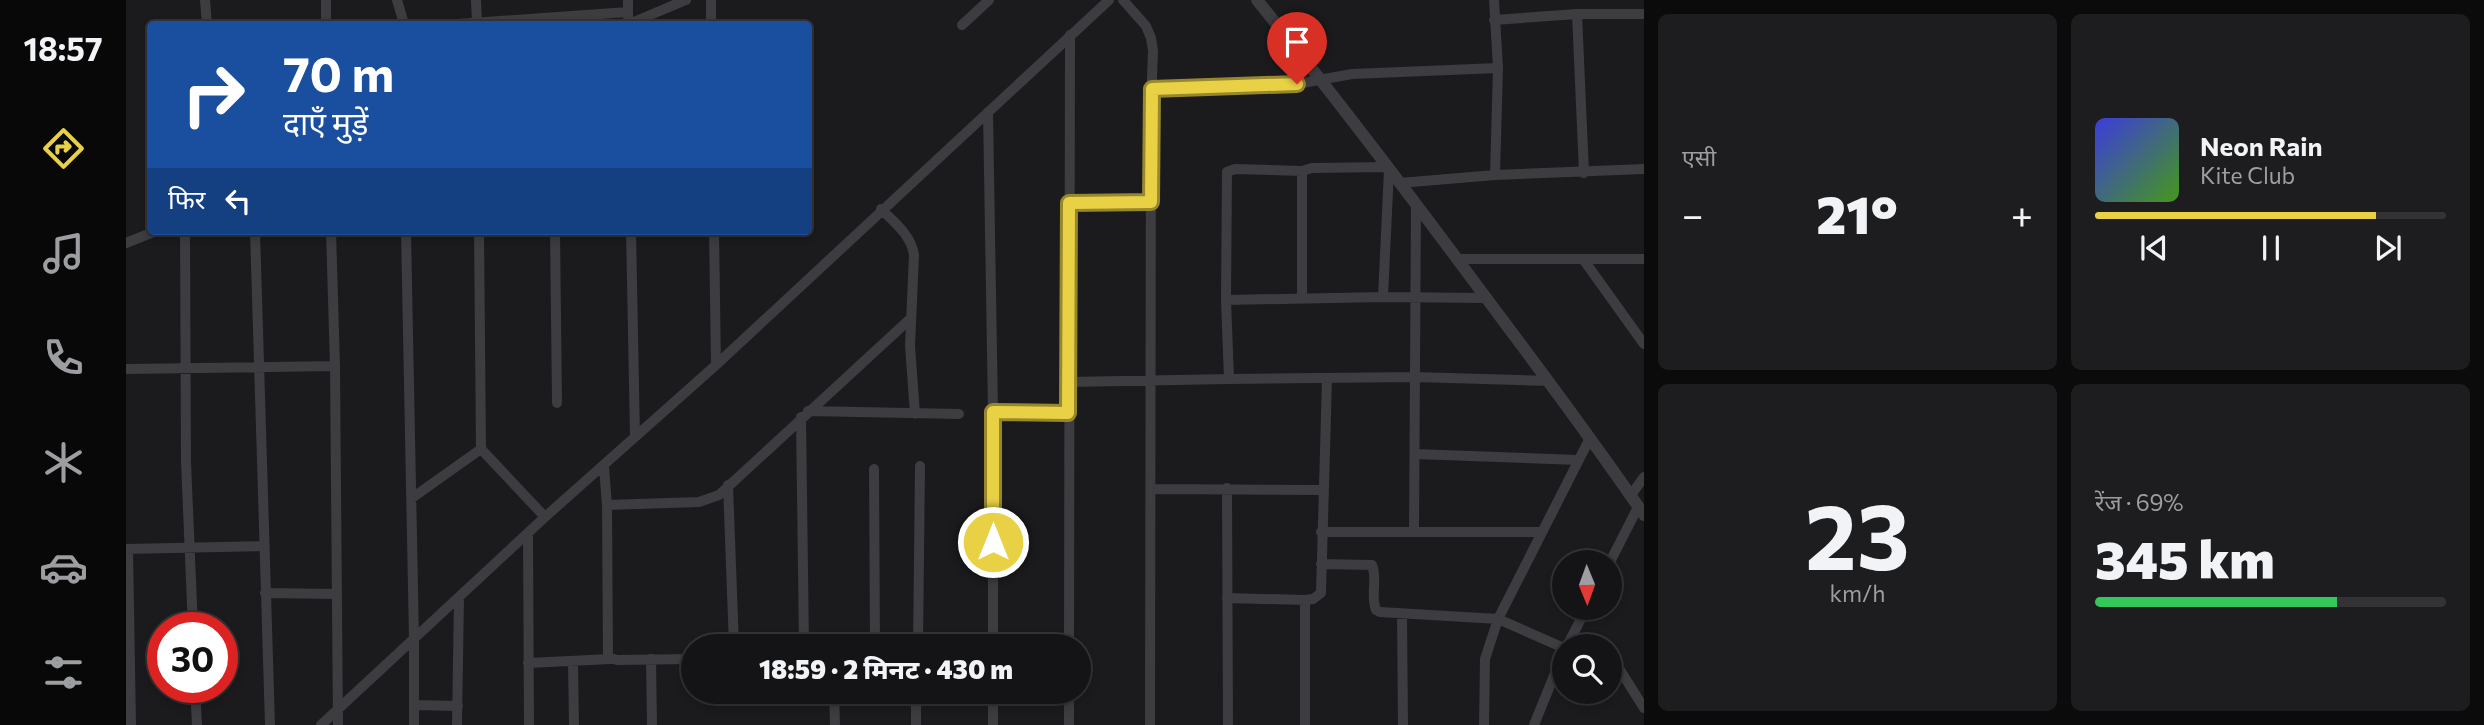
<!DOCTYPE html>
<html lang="hi">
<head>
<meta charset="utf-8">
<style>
  body { margin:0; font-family:Commissioner,"Noto Sans Devanagari",sans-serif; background:#1d1d1f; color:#f1f3f6; height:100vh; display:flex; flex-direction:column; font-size:26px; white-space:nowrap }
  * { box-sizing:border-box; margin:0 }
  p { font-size:23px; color:#9d9ea1 }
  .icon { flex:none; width:38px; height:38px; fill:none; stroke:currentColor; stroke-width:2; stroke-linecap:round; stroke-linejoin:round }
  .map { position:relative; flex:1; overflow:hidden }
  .details { display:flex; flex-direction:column; gap:14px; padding:14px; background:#0b0b0c; width:840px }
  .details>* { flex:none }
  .top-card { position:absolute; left:21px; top:21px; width:665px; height:214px; border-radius:7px; box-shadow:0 4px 10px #0003,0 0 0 2px #333335; background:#1a4fa0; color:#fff; overflow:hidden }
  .needle { width:46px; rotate:179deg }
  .fabs { position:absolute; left:1426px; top:550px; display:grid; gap:14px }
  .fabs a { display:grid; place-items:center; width:70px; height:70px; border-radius:50%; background:#141416; box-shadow:0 4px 10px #0003,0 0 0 2px #333335; font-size:35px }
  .speed { position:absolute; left:21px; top:612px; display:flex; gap:14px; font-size:35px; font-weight:700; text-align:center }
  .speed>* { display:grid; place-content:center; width:91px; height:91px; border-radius:50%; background:#141416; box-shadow:0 4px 10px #0003,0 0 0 2px #333335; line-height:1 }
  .speed .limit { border:10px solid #d22; background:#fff; color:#111 }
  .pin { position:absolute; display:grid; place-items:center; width:60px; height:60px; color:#fff; margin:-72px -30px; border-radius:50% 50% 50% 0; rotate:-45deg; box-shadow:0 0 7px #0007 }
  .pin .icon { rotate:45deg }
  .me { position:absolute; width:77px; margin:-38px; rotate:0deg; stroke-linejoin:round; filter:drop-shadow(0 0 5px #0008) }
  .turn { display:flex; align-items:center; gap:24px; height:147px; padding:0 21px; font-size:32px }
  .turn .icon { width:91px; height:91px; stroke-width:2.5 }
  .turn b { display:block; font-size:49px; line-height:60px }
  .then { display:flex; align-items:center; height:66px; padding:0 21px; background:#0003; gap:14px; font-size:26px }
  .big { font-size:52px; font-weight:800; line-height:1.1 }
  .details .tile { flex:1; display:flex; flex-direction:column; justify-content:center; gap:10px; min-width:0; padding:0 24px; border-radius:10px; background:#1d1d1f }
  .details .dial { align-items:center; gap:0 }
  .dial b { font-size:91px; line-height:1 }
  .song { display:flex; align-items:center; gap:21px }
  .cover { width:84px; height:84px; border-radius:10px; background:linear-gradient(135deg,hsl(240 70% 55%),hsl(100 70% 35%)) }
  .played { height:7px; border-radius:4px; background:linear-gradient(90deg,#e9d146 80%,#333335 80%) }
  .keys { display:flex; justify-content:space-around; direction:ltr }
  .heat { display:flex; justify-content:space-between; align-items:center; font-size:38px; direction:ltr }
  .charge { height:10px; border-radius:5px; background:linear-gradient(90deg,#34c759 69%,#333335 0) }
  .details .tiles { flex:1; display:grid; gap:14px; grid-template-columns:repeat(2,1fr) }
  .trip { position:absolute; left:555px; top:634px; width:410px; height:70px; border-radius:35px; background:#141416; box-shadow:0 4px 10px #0003,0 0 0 2px #333335; font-weight:800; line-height:70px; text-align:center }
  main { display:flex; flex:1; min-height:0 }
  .tabs { display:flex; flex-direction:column; width:126px; justify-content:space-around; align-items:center; background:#080809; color:#9d9ea1 }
  .tabs .icon { width:49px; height:49px }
  .tabs .current { color:#e9d146 }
  .tabs b { font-size:32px; color:#f1f3f6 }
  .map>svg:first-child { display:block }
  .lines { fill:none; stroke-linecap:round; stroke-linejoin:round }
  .minor { stroke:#3c3c41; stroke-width:10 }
  .tertiary { stroke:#3c3c41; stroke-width:12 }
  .route-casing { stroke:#97882e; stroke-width:18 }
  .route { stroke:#e9d146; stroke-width:12 }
</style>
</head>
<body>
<main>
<nav class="tabs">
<b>18:57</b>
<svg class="icon current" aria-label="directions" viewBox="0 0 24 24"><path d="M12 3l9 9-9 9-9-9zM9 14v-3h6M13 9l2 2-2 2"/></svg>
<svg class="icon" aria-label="music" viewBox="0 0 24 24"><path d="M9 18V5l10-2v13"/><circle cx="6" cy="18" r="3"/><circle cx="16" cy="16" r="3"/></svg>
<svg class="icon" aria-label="phone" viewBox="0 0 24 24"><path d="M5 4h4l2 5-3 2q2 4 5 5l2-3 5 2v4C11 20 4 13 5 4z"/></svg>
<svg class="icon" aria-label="climate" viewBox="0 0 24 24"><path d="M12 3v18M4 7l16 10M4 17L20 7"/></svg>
<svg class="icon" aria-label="car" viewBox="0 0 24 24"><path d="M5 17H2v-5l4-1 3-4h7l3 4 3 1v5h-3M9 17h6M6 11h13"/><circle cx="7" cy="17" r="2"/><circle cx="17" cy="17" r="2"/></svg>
<svg class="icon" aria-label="filters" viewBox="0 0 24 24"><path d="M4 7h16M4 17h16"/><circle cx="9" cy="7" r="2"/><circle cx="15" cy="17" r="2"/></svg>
</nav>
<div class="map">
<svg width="1518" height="725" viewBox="0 0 1518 725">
  <rect width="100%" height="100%" fill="#1b1a1d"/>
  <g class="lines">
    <!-- minor -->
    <path class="minor" d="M79,0L81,24
      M200,0V24
      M271,0L278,24
      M350,0L351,24
      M585,0V24
      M997,0L1020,26L1025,38L1027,51L1025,103L1024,725
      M1368,0L1372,68L1369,175
      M1451,14L1458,173
      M502,17V0
      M1368,20L1451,14H1518
      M331,24L502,12
      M503,24L560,0
      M836,25L863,0
      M1026,89L1171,84L1226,74L1372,68
      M862,112L867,412V646
      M1176,171L1109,169L1101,172L1100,300L1103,379L1289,377L1423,381
      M1274,183L1369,175L1518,169
      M943,203L1025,202
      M755,209C769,223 785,235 788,255L784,346L789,414
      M59,231L60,462L67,628
      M129,231L144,725
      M205,231L209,366L212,725
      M280,231L288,639V725
      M429,231L431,403
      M505,231L509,437
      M588,231L590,365
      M0,243L30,231
      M1332,259H1518
      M1457,259L1518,344
      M1257,297L1263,170
      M1176,298V171L1186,168L1261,167
      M1100,300L1257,297L1361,298
      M0,369L209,366
      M942,382L1103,379
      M682,411L833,414
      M867,412L942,413
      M675,417L678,646
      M355,449L419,517
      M1289,454L1452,460
      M478,467L481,505L482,657L491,660L567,659
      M748,469L749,646
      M602,485L608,646
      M1101,488L1102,725
      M1026,489L1197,490
      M1505,495L1518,477
      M286,498L355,449L353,231
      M481,505L573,502L593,495L784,319
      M1195,532H1415
      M1288,532L1290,204
      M402,534L403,725
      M0,549L137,546
      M2,549L5,725
      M1484,562L1512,507
      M1195,564L1246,565C1252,579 1244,596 1250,610L1254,612L1372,619L1438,648
      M139,593L211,594
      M1101,598L1179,600L1187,599L1195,593L1201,379
      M1179,600V725
      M1276,614L1277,725
      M792,646L794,466
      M943,646L944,35
      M1441,646L1461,607
      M525,659L526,725
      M447,662L448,725
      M402,663L485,659
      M1494,670L1518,708
      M69,688L71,725
      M708,691L709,725
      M867,691V725
      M943,691V725
      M288,705L332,706
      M195,725L419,517L590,365L983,0
      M331,725L333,597
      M790,725V691
      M1358,725L1359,659L1372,619L1464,438
      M1408,725L1438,651"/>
    <!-- tertiary -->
    <path class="tertiary" d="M1131,0C1207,94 1280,190 1352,287C1408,362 1465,437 1518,515"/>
  </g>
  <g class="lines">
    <defs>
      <path id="route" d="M867,542V412L942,413L943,203L1025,202L1026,89L1171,84"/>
    </defs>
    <!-- route casing -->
    <use href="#route" class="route-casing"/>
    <!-- route -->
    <use href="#route" class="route"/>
  </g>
</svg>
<div class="fabs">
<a><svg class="needle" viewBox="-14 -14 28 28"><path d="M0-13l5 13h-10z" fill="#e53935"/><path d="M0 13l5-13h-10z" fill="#9d9ea1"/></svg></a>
<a><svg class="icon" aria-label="search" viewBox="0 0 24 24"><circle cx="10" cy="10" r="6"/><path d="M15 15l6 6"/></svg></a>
</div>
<div class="speed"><div class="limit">30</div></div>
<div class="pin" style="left:1171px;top:84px;background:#d93025"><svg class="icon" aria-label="arrive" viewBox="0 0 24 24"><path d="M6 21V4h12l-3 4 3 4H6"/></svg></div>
<svg class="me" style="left:867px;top:542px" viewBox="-20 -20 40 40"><circle r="17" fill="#e9d146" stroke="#fff" stroke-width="3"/><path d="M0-11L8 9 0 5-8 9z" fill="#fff"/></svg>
<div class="trip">18:59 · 2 मिनट · 430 m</div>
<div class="top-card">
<div class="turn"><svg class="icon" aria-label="right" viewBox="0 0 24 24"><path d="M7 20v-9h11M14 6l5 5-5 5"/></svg><div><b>70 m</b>दाएँ मुड़ें</div></div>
<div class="then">फिर<svg class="icon" aria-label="left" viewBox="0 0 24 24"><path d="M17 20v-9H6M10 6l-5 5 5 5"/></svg></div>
</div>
</div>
<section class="details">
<div class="tiles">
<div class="tile"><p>एसी</p>
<div class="heat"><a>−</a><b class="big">21°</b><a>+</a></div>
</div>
<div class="tile">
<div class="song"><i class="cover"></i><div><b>Neon Rain</b><p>Kite Club</p></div></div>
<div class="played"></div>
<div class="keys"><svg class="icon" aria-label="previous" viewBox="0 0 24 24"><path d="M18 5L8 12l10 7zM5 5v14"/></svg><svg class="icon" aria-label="pause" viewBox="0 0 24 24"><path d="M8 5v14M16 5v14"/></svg><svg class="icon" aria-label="next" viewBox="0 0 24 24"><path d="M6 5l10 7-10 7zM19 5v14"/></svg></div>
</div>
<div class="tile dial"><b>23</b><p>km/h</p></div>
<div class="tile"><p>रेंज · 69%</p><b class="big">345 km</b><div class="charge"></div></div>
</div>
</section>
</main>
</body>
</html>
